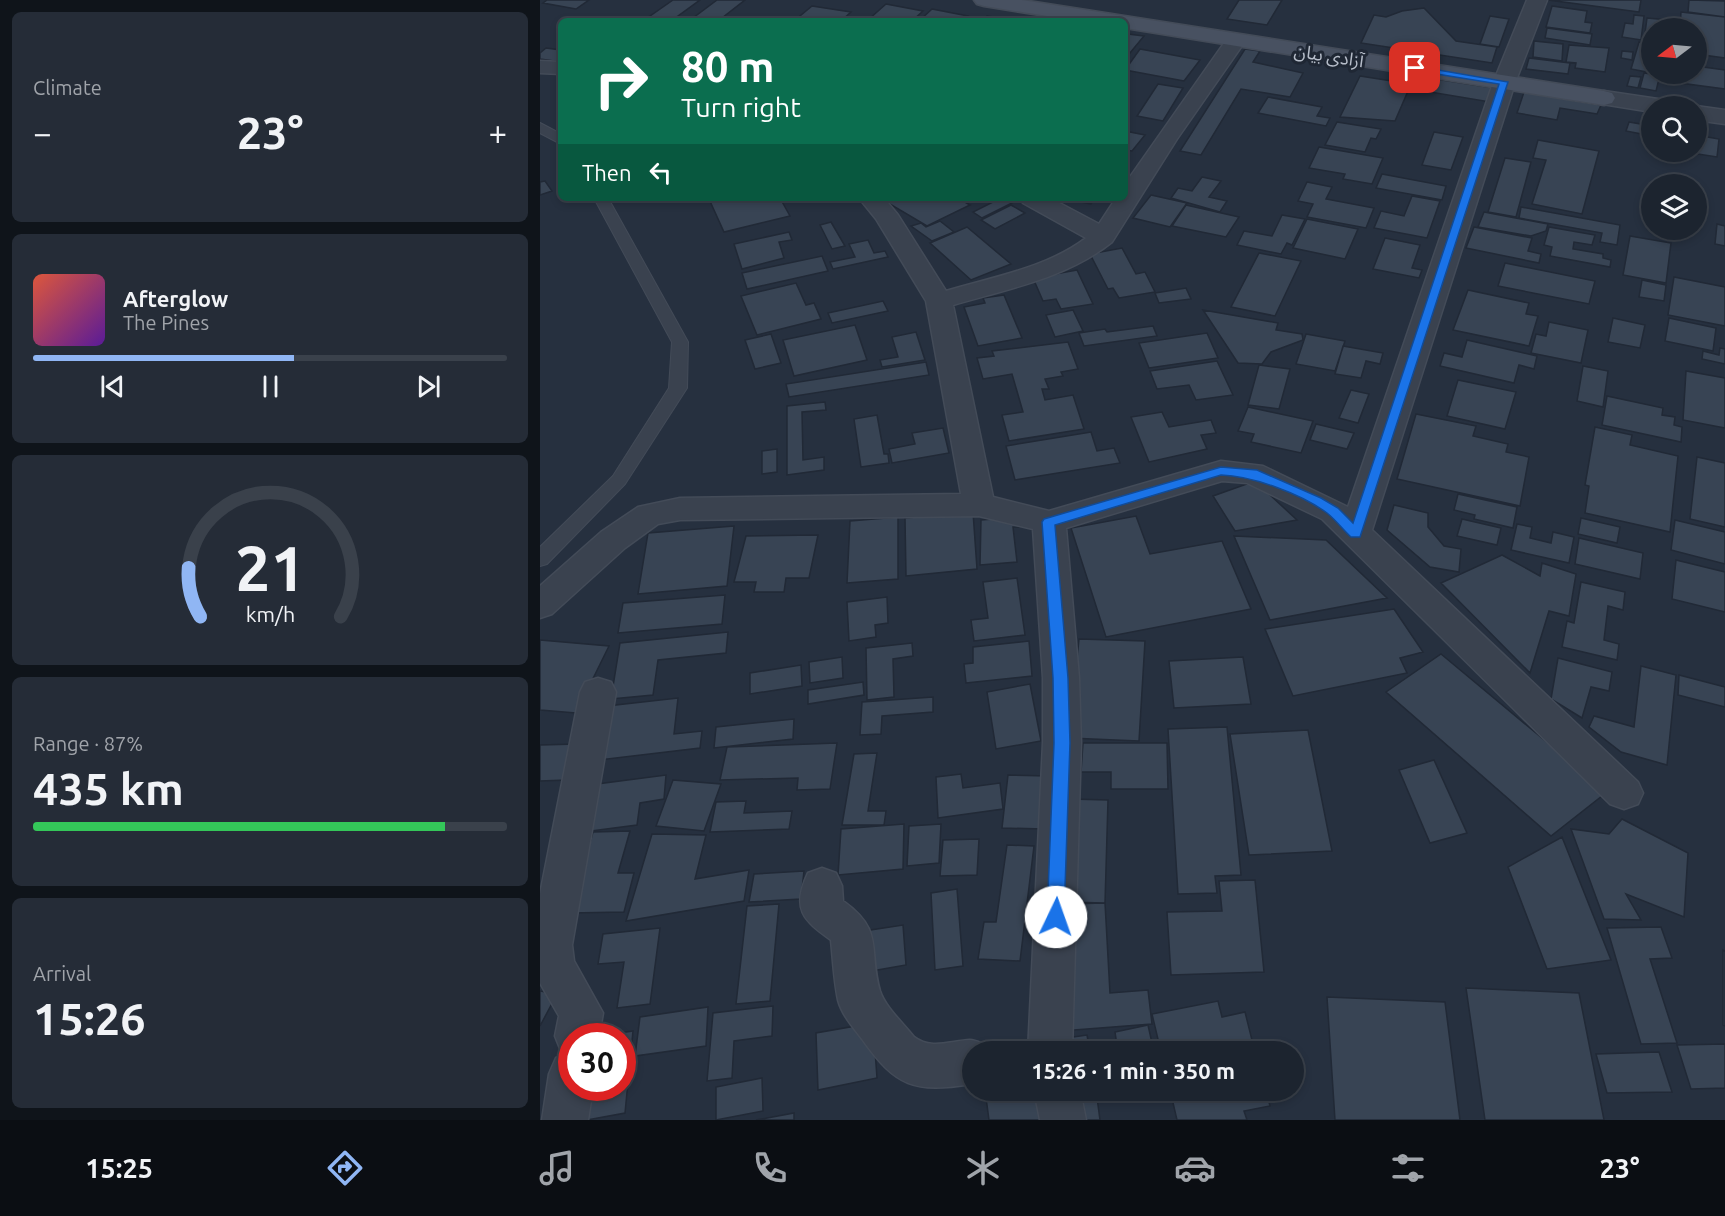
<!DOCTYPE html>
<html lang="en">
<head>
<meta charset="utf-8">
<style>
  body { margin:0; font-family:Ubuntu,"Noto Sans Arabic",sans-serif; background:#252c37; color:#f1f3f6; height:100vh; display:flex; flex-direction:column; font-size:22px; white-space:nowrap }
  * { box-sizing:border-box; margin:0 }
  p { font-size:20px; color:#a0a4aa }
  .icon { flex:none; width:33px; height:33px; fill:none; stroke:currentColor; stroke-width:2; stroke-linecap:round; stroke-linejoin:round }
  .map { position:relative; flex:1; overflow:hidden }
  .panel { display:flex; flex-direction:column; gap:12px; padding:12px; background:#0f141a; width:540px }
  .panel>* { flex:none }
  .guide { position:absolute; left:18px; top:18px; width:570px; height:183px; border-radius:9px; box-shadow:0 3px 9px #0003,0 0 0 2px #3a414b; background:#0b6e4f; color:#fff; overflow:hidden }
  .needle { width:39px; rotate:254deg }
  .buttons { position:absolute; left:1101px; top:18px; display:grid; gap:12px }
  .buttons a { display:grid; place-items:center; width:66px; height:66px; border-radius:50%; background:#1c242f; box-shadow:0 3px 9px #0003,0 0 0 2px #3a414b; font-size:30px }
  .speed { position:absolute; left:18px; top:1023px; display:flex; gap:12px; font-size:30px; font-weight:700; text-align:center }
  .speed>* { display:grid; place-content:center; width:78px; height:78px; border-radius:50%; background:#1c242f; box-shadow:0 3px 9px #0003,0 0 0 2px #3a414b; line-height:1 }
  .speed .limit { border:9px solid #d22; background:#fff; color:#111 }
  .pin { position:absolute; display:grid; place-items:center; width:51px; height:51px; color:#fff; margin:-26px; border-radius:12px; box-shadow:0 3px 9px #0006 }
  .me { position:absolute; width:66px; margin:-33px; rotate:3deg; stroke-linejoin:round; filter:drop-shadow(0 0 4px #0008) }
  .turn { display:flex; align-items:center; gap:21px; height:126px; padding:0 24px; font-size:27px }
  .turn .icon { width:78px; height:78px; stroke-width:2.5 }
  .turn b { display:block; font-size:42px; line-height:51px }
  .then { display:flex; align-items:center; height:57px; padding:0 24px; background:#0003; gap:12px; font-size:22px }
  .big { font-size:45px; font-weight:700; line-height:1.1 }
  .panel .tile { flex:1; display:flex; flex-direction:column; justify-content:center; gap:9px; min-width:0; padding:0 21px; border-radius:9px; background:#252c37 }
  .panel .dial { align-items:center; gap:0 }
  .dial svg { height:156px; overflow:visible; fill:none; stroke:#3a414b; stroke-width:7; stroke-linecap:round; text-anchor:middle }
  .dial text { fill:#f1f3f6; stroke:none }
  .song { display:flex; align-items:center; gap:18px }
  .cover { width:72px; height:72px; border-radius:9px; background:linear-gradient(135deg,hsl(10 70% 55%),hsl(270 70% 35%)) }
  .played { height:6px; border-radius:3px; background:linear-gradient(90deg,#90b6f4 55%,#3a414b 55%) }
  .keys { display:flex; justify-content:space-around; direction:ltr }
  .heat { display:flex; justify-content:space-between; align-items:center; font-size:33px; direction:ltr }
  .charge { height:9px; border-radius:4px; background:linear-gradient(90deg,#34c759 87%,#3a414b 0) }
  .trip { position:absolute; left:422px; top:1041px; width:342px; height:60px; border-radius:30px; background:#1c242f; box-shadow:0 3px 9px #0003,0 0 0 2px #3a414b; font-weight:700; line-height:60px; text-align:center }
  .tab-bar { display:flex; height:96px; justify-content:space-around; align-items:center; background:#0b0e13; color:#a0a4aa }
  .tab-bar .icon { width:42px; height:42px }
  .tab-bar .active { color:#90b6f4 }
  .tab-bar b { font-size:27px; color:#f1f3f6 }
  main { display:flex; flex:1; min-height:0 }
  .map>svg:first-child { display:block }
  .building { fill:#384454; stroke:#212936; stroke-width:1.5 }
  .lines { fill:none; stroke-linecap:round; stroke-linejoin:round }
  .lane-casing { stroke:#434b58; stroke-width:2 }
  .street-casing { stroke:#434b58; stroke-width:3 }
  .secondary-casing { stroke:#434b58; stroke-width:3 }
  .lane { fill:#3a424f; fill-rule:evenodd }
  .street { fill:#3a424f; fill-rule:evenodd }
  .secondary { fill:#485161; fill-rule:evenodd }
  .route { fill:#1a73e8; stroke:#114b97; stroke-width:1.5 }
  .labels { text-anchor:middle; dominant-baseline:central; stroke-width:6; stroke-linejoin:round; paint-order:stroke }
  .far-street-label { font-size:18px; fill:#b6bdc9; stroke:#1f2734 }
</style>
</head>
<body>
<main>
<section class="panel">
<div class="tile"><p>Climate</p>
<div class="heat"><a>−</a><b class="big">23°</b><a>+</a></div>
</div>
<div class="tile">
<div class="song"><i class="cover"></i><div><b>Afterglow</b><p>The Pines</p></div></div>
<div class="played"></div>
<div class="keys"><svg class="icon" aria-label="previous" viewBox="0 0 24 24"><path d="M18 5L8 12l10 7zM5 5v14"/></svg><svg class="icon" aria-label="pause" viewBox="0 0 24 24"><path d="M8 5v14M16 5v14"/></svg><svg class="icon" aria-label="next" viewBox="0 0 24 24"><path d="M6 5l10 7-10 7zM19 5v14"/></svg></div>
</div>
<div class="tile dial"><svg viewBox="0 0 100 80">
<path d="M14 69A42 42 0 1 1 86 69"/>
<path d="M14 69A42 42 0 0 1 8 44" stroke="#90b6f4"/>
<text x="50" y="56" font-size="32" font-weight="700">21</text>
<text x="50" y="72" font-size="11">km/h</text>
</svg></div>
<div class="tile"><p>Range · 87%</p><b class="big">435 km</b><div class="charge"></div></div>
<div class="tile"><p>Arrival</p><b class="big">15:26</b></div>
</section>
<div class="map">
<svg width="1185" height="1120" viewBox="0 0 1185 1120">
  <rect width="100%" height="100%" fill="#26303f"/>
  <!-- building -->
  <path class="building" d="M7,0H49L36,9L3,3Z
    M133,0H160L131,21H103Z
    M177,0H205L178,21H149Z
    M699,0H742L727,25L687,19Z
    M1008,0H1101L1099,12Z
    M1149,0L1185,1V17L1148,12Z
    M346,4L383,11L372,21L328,20Z
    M272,6L311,12L301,21H254Z
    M1012,6L1047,11L1045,22L1052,23L1050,33L1006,27Z
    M884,8L916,41L957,47L952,63L821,43L834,15L846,17L862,11Z
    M392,9L428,16L423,21H379Z
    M1141,12L1185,17V58L1156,54V28H1140Z
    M1094,15L1104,16L1101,40L1082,37L1085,23L1093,24Z
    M447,16L478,21H442Z
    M950,16L969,19L959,47L940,44Z
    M1107,18L1129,20L1128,28H1112V42L1104,41Z
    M1007,28L1052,34L1050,45L1005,38Z
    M588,34L604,36L585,59V38Z
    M994,41L1023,44L1022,61L993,57Z
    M1099,42L1112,44V73L1091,69Z
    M1029,45L1069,48L1065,72L1035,68L1036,63L1026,62Z
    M6,48L21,50V62L0,59V53Z
    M600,49L660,60L644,81L585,70Z
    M705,49L720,51L713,62L763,73L750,97L701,89L661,155L640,151Z
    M1082,51L1093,52L1092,60L1081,58Z
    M989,58L1030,63L1028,74L986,69Z
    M1156,66L1185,70V89L1125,81L1126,74H1156Z
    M1104,73L1120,75L1116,91L1100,88Z
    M820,76L871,84L855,121L800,117Z
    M1090,76L1101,77L1098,88L1087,86Z
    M896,79L954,88L950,102L890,92Z
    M618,84L643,88L623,121L597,116Z
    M984,92L1061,105L1057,114L1020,108L1017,120L977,113Z
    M728,97L782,107L777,116L790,118L786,126L718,113Z
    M797,122L841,129L836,139L831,138L825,152L785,145Z
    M1089,122L1112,126V136L1086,131Z
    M585,131L605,135L592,151L585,150Z
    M894,132L923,137L911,170L882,165Z
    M1156,135L1179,139L1177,157L1145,152H1156Z
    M998,140L1059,151L1042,214L992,204L1006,160L993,158Z
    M779,147L843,158L832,184L803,179L805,174L769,168Z
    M965,158L991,162L976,217L948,212Z
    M842,174L906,186L902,200L836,188Z
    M662,177L681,181L669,197L687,201L680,212L631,198L638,188L652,191Z
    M5,181L12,191L0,195V182Z
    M767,182L792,187L786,199L834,208L826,228L767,217L773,204L758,201Z
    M611,195L647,203L630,227L593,218Z
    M872,196L900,201L887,238L834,228L841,211L864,216Z
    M240,198L250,216L184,232L169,199Z
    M346,198H418L430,205L387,226L343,200Z
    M445,198H475L478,200L442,218L433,212L453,202Z
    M520,198H555L551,204Z
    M471,205L485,213L455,229L441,220Z
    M646,205L699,217L686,237L632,226Z
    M981,207L1080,225L1077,245L1060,242L1062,233L979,218Z
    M944,212L1008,224L1006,231L991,236L938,227Z
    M742,215L765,219L752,245L747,243L741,254L697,245L704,231L732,236Z
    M767,219L818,229L805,259L753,248Z
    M400,221L414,232L392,241L371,226L381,223L386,227Z
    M291,222L305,246L292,249L280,225Z
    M1177,224L1185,226V246L1175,244Z
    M427,227L471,264L431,280L390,243Z
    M934,227L992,238L988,251L1001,254L999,263L926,248Z
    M1009,227L1055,235L1052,245L1034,242L1033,249L1063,254V258L1071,260L1070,267L1010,256L1012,247L1004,245Z
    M249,232L252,240L239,242L244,258L202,269L194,244Z
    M1090,236L1131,243L1126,283L1083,275Z
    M845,238L880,245L872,268L882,270L879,278L833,269Z
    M328,240L334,253L345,251L348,257L293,269L290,262L315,257L309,244Z
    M582,248L596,274L605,272L615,292L579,298L573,288L568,289L550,254Z
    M719,253L761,261L735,316L691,307Z
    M282,256L288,271L207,289L202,273Z
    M965,263L1055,281L1049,304L958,286Z
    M537,270L553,304L521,309L516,299L503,301L493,278Z
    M1134,277L1185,287V326L1128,315Z
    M1102,280L1126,285L1124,301L1099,297Z
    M256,283L266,305L274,303L281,319L217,335L201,296Z
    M646,288L651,299L619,303L615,293Z
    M928,290L989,303L986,314L998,316L989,346L913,330Z
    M464,295L482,338L438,346L424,307L445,303L443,298Z
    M343,301L348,311L292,323L288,313Z
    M533,310L543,331L515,337L506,315Z
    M663,310L738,323L736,330L762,334L763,340L731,352L722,364L698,363Z
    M1073,318L1105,325L1100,348L1068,342Z
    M1129,318L1176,328L1173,351L1125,341Z
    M1009,322L1048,330L1041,363L991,353L996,334L1006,336Z
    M315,325L327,360L254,376L243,340Z
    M613,326L617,336L544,346L539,333L565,329L567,332Z
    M376,332L385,360L342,367L340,360L358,357L352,337Z
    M667,333L678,358L609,368L599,343Z
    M231,334L241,363L215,369L205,340Z
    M766,334L805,341L795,371L756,364Z
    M927,340L997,356L994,369L979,365L974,383L900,366L904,353L922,357Z
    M528,342L538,369L521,372L523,376L505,379L509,389H502L505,400L533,395L544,429L469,441L462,415L483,412L472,374L443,379L437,358L454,356L452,351Z
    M803,346L843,353L840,364L826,361L821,378L795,374Z
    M1180,348L1185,349V364L1162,359L1163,351L1179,355Z
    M677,361L693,395L656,400L649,385L617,389L610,371Z
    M386,362L389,375L249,397L246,384Z
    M719,365L750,369L739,409L708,405Z
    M1043,366L1068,371L1063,407L1037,401Z
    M1146,371L1185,378V428L1143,420Z
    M918,380L976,392L965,429L907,416Z
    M811,390L829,394L818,423L799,418Z
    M1067,396L1123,408L1122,415L1135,417L1134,425L1142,427L1141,442L1062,425Z
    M285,402L286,410L262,412L263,460L284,457V470L247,475V406Z
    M708,407L773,421L761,453L711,442L714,434L698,431Z
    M622,412L629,427L671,420L676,433L661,435L667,449L609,462L591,417Z
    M876,414L936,426L933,436L968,444L966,452L989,457L980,506L857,479Z
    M337,415L344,454H348L349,463L321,467L314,419Z
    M776,424L814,433L807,449L770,440Z
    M1055,427L1092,435L1090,445L1138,456L1130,532L1045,513L1049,486L1045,485Z
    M403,428L409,453L352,463L349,449L375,444L372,433Z
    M551,432L557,451L574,448L580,463L475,480L466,446Z
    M237,449V472L222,474V451Z
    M1157,457L1185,463V527L1150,519Z
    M715,481L757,520L695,531L673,496Z
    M918,494L977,507L973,528L934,519L935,515L914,510Z
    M854,505L888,513V527L904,546L921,549L919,572L890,567L847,530Z
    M433,512L437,569L366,576L365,518Z
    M596,516L610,554L682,541L711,609L566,637L531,528Z
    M358,517V579L307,583L310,521Z
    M478,517L479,527H473L477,562L440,565L441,520Z
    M1041,518L1080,527L1077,543L1038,534Z
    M922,519L961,528L957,545L917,536Z
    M1135,520L1185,532V564L1131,550Z
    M977,524L992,527L990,538L1011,543L1013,532L1034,537L1029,563L971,550Z
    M194,526L187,586L98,594L108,533Z
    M278,535L269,578H246L244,592H214L216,582H194L206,536Z
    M694,536L786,540L847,598L730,620Z
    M1039,538L1103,553L1100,579L1035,564Z
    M962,555L1000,576L1002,563L1036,574L1029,616L1009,611L990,673L901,583Z
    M1136,560L1185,572V612L1132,599Z
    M477,578L485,635L434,641L431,620L448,618L443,582Z
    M1041,582L1085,592L1083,610L1068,606L1064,640L1079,644L1077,660L1022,647L1027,621L1034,623Z
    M185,595L182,624L78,633L83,603Z
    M347,597L348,623L335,625L336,637L309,641L307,602Z
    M854,609L883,652L860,658L867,673L753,696L725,629Z
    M188,632L186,653L118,660L113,695L71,699L80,643Z
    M539,639L605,641L599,741L529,738Z
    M0,640L69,646L36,713L0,710Z
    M489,641L492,676L426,683L424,664L433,663V647Z
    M372,643L373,656L353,659L354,697L327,700L326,648Z
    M901,654L1067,792L1011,836L846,692Z
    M302,657L303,678L270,683L269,662Z
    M703,657L711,704L634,708L629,661Z
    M1018,658L1072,672L1069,691L1051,687L1042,718L1011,699Z
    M261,665L262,686L210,694V673Z
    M1101,666L1136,675L1127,765L1081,752L1049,727L1054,716L1094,727Z
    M1139,675L1185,687V707L1138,695Z
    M323,682L324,695L268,704V690Z
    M490,684L501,741L456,749L447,692Z
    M393,697V712L342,716L341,734L320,735L322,702Z
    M138,698L134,734L162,731L160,748L59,760L67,706Z
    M254,719L253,739L174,748L176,727Z
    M687,727L701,875L675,876L677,893L638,894L628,729Z
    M768,730L792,851L709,855L690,734Z
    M297,743L290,789L257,790L258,778L180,780L187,747Z
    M543,743H627L628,789H571V772H541Z
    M37,744L27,780L0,781V745Z
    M337,753L328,811H346L344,825H302L314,754Z
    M894,760L927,833L890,843L859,770Z
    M421,774L423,788L460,783L463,809L398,818L396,777Z
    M126,775L124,799L100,803L97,825L51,831L57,784Z
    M468,775L508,776L504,829L462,828Z
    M133,780L181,784L164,831L116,826Z
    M530,799L568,800L565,903L524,902Z
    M206,801L204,813L252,811L249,829L170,832L176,802Z
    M1082,819L1148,853L1144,917L1086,894L1101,920L1064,919L1031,829L1069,834Z
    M364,824L363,869L298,875L301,829Z
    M401,824L399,863L367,866L369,826Z
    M90,831L78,873H94L84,912L30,913L53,832Z
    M112,834L166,835L155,879L209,870L204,901L86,921Z
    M1022,837L1071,960L1007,969L968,867Z
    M439,839L437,875L400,876L403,840Z
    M467,845L494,846L480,961L438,959L444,922H456Z
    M264,871L261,899L209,902L214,874Z
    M715,880L724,972L631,975L627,912L682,911L679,881Z
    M417,889L423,966L395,970L391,893Z
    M565,903L570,993L608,990L612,1024L521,1031L526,904Z
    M239,904L230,1001L196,1004L207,906Z
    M363,925L366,965L326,972L324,931Z
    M1121,927L1132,958L1110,959L1137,1043L1101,1044L1067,928Z
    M120,928L110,1004L77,1008L84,962L58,964L63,934Z
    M1183,950L1185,951V1026L1183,1025Z
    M926,988L1039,993L1064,1120H945Z
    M0,991L17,994L0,1026Z
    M787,997L905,1002L920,1120H795Z
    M678,1001L682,1017L705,1012L715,1052H621L612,1014Z
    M233,1006L232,1036L194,1041L192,1078L167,1081L173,1013Z
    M168,1007L166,1046L95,1056L100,1017Z
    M333,1023L337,1078L278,1090L276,1033Z
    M608,1025L614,1052H578L575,1032Z
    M93,1031L85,1113L47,1120L51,1088H82V1036H58Z
    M547,1035L550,1052H521L519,1039Z
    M1185,1044V1088L1151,1089L1137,1045Z
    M1119,1052L1132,1092L1067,1093L1056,1054Z
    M222,1078L223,1111L176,1120V1087Z
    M445,1090H495L501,1120H449Z
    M526,1090H556L560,1120H530Z
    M586,1090H622L623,1094L588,1101Z
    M630,1090H726L730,1106L704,1111L707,1120H637Z
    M254,1113V1120H216Z"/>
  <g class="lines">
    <defs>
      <path id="lane" d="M0,123L21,134V144L0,133Z
        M54,198H68L148,342L147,388L85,484L7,564L0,566V547L73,476L129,388L132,342Z"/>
      <path id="street" d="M987,0H1007L975,83L832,530L1098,782L1103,793L1098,804L1084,809L1070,804L782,519L707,483L682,481L526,528L539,678L541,743L532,1052H488L503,743V678L493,529L439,516L140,520L118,524L85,548L12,614L0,618V586L61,532L98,507L140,498L421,494L386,301L336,219L319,198H344L358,215L406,291C452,277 507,268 546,238L483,203L480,198H510L559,224L576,198H585V184L689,36H703L706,40L637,139L572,242C527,278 468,289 413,305L453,497L509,511L681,461L723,466L808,507L953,83Z
        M0,61L21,62V74L0,73Z
        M1064,91L1118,99L1126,101L1129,106H1112V112L1056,103L1053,98L1056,93Z
        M1155,106H1156L1185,110V124L1156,120Z
        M58,678L71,682L76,692L32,945L34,961L63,1013L59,1036H32V1088H53L48,1120H2L9,1074L16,1058L28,1054L21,1051L15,1036L19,1016L0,983V894L40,692L45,682Z
        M282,868L296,873L302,886L303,901C345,931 328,949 340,991C345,1007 364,1024 374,1037C391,1050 410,1041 430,1040C436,1040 442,1044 448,1046L450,1052H432V1084C374,1093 356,1087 322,1039C313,1027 302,1015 298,1000C294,981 293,960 291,940C263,920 251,909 268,873Z
        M494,1090H540L546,1120H500Z"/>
      <path id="secondary" d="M434,0H482L1064,91L1072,93L1075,98L1072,103L1064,105L585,28V21H538L444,6L437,4Z"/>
    </defs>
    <!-- lane casing -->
    <use href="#lane" class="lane-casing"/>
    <!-- street casing -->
    <use href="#street" class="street-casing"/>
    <!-- secondary casing -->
    <use href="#secondary" class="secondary-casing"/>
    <!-- lane -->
    <use href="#lane" class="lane"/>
    <!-- street -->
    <use href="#street" class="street"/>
    <!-- secondary -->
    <use href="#secondary" class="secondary"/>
  </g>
  <!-- route -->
  <path class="route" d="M875,66L968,82L820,537H811C803,530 796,520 787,513C761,494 713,476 681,475L515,525L528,678L530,743L524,917L522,922L516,924L510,922L507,917L514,743L513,678L502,522L504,519L681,467L717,470L781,498L798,508L813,523L959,84L872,70V67Z"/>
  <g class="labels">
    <!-- far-street labels -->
    <g class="far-street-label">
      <text transform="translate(789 55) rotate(9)">آزادی بیان</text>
    </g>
  </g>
</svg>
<div class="buttons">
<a><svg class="needle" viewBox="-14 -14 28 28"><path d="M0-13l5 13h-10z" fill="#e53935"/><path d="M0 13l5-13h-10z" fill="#a0a4aa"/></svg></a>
<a><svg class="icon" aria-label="search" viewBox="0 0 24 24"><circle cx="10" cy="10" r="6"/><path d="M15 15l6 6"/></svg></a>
<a><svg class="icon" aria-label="layers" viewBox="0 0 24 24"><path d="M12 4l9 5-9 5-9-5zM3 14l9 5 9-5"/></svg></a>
</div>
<div class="speed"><div class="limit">30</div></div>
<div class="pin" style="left:875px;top:68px;background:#d93025"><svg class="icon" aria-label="arrive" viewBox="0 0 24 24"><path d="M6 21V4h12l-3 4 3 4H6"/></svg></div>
<svg class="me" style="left:516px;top:917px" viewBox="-20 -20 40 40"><circle r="19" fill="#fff"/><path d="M0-13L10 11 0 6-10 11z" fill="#1a73e8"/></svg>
<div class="trip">15:26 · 1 min · 350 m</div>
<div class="guide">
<div class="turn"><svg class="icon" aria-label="right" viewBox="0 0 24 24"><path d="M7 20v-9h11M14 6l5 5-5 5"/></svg><div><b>80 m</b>Turn right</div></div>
<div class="then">Then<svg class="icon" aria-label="left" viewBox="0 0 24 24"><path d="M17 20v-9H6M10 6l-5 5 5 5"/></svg></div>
</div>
</div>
</main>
<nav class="tab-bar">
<b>15:25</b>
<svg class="icon active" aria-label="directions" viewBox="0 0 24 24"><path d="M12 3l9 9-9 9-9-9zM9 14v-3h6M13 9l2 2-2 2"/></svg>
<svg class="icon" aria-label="music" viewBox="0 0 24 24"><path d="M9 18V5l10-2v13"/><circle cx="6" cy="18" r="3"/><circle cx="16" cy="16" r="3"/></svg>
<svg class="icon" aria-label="phone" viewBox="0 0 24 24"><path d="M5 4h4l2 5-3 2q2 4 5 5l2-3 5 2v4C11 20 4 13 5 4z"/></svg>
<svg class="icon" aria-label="climate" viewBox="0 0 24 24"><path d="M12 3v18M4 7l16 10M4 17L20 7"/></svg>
<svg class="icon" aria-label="car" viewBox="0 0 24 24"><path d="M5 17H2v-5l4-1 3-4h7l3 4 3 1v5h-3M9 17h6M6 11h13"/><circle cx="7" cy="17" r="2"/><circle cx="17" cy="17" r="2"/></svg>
<svg class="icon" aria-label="filters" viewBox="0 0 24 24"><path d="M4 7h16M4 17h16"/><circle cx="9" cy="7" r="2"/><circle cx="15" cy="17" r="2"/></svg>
<b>23°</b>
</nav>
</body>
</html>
